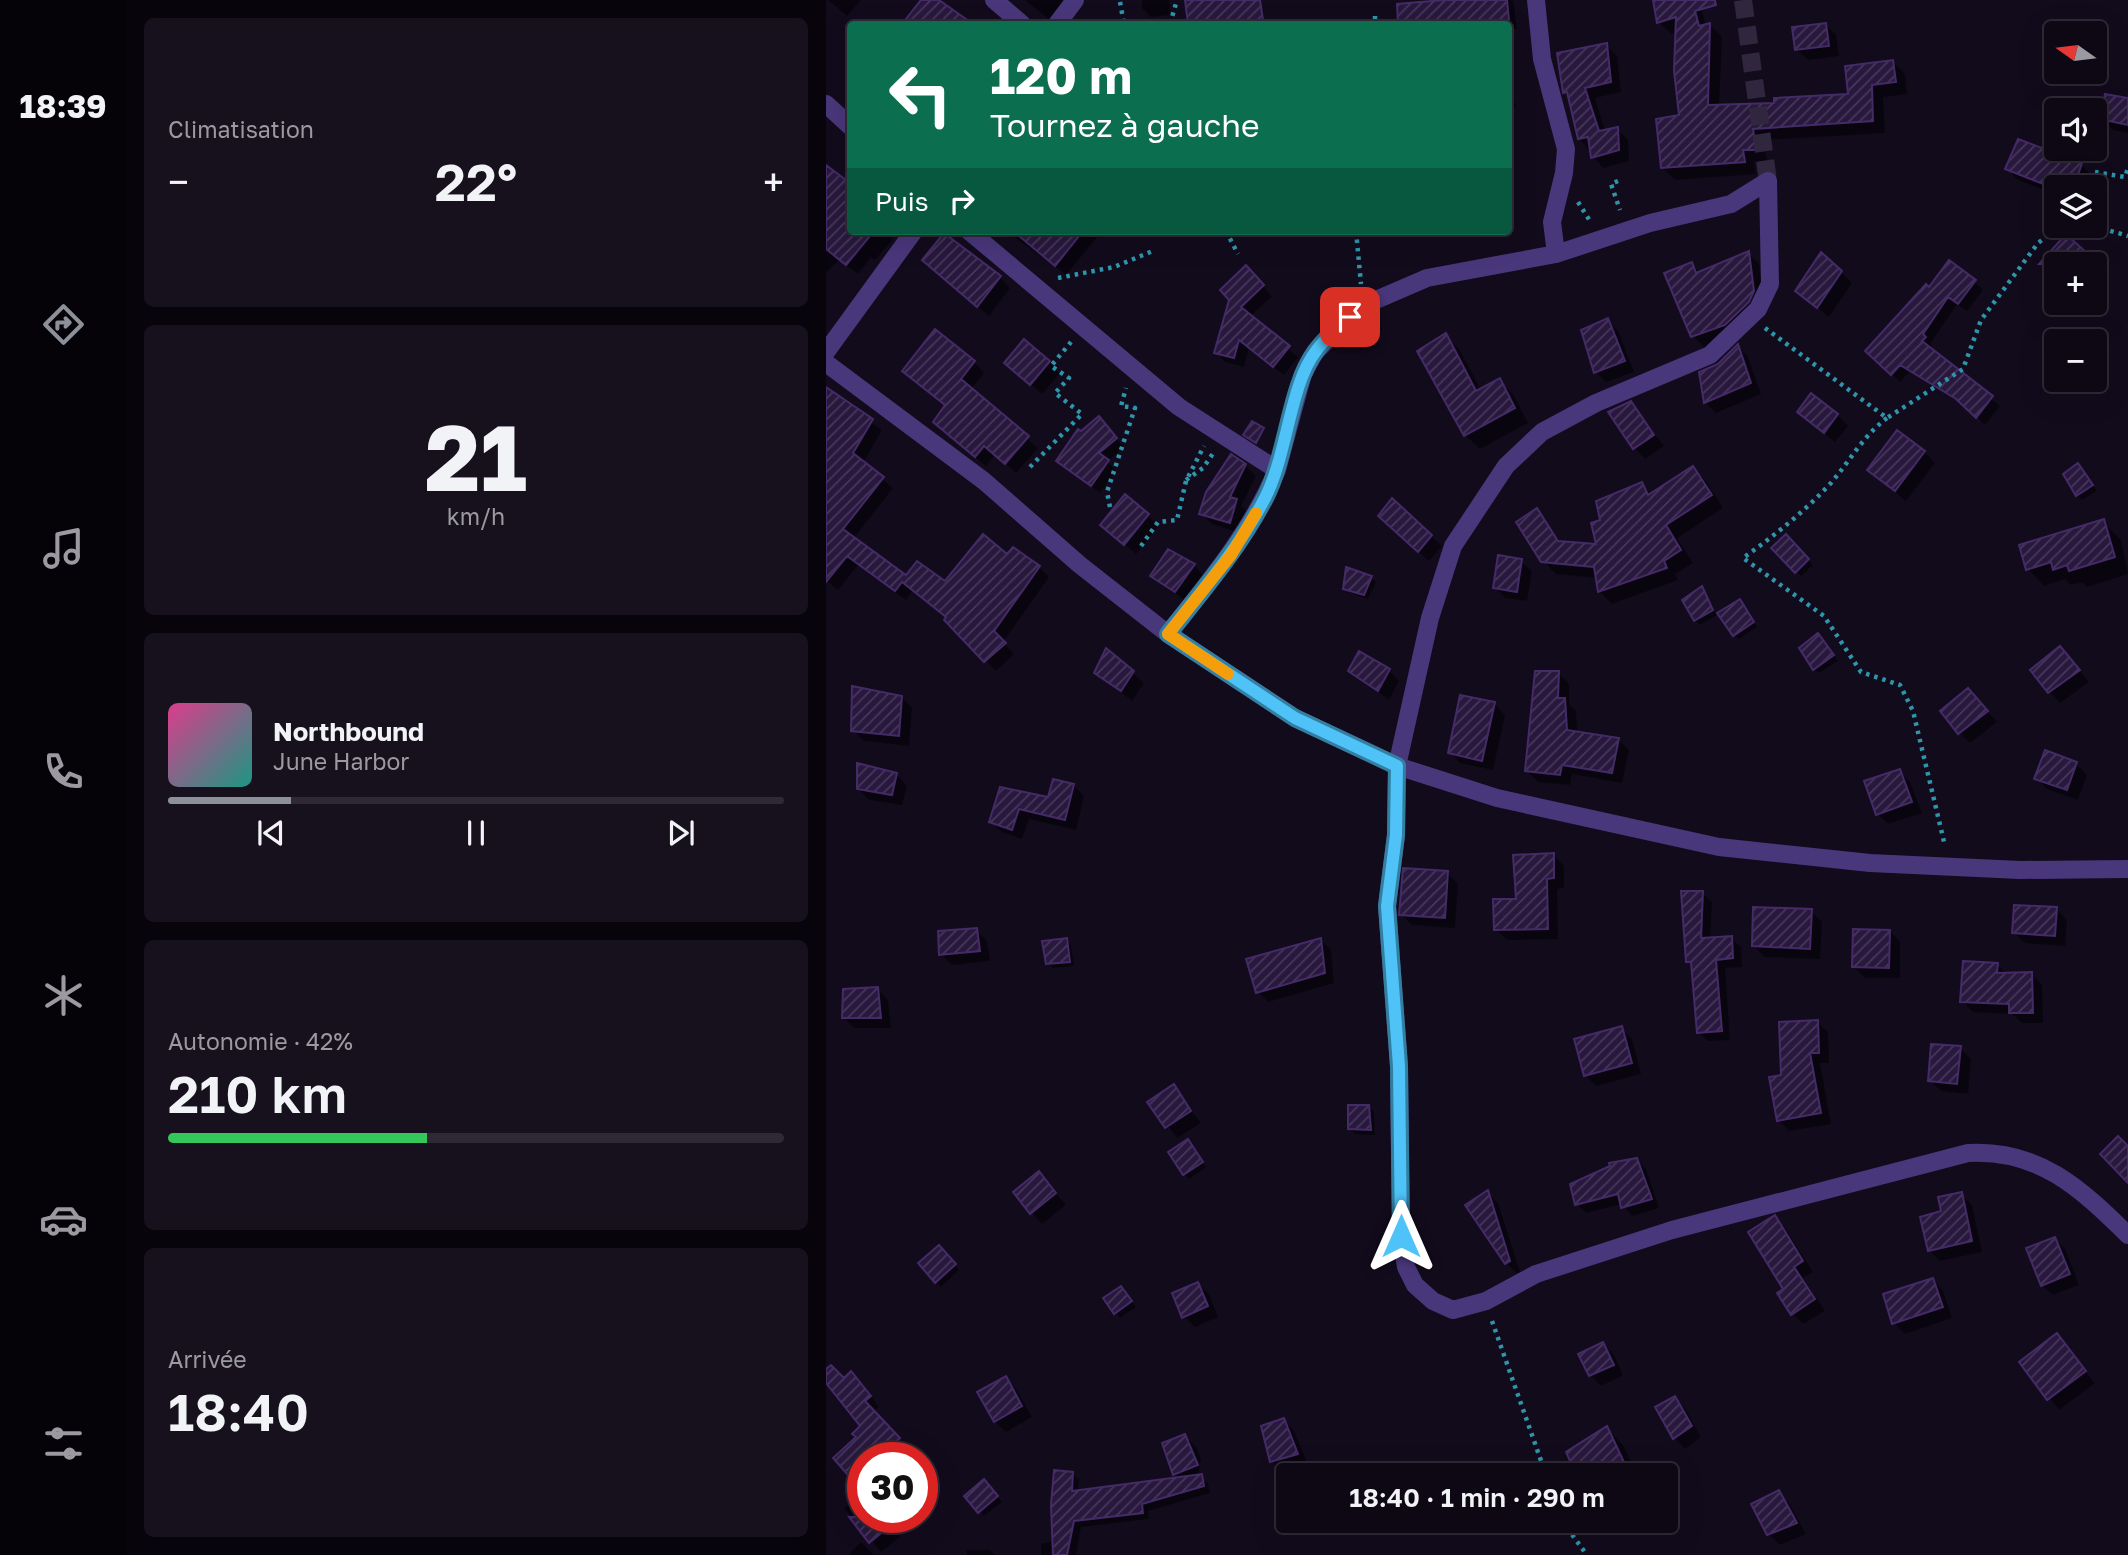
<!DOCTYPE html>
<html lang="fr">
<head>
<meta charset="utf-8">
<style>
  body { margin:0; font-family:"Golos Text",sans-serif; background:#17111e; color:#f1f3f6; height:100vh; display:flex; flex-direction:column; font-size:26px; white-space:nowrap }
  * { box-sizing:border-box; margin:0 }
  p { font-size:23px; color:#9b9aa0 }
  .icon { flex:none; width:38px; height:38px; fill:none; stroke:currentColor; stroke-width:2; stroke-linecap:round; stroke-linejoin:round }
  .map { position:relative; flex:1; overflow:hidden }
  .details { display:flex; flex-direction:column; gap:18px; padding:18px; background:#08040c; width:700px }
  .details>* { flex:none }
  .hud { position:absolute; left:21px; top:21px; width:665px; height:214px; border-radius:7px; box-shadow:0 7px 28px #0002,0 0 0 2px #2e2934; background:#0b6e4f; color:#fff; overflow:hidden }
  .needle { width:46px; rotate:284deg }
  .controls { position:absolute; left:1218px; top:21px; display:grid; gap:14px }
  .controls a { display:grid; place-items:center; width:63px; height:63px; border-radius:7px; background:#0e0815; box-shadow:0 7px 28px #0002,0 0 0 2px #2e2934; font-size:35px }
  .speed { position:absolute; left:21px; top:1442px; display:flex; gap:14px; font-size:35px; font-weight:700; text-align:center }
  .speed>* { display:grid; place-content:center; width:91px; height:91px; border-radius:50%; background:#0e0815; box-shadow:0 7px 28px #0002,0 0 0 2px #2e2934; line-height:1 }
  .speed .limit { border:10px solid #d22; background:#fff; color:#111 }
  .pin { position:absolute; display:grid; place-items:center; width:60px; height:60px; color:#fff; margin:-30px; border-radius:14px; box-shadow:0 4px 10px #0006 }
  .me { position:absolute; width:77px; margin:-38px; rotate:0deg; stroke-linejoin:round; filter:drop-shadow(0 0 5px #0008) }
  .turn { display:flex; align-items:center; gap:24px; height:147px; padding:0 28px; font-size:32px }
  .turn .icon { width:91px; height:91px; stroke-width:2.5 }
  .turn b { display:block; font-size:49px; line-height:60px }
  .then { display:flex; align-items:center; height:66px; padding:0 28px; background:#0003; gap:14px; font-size:26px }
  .big { font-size:52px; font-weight:600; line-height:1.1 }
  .details .card { flex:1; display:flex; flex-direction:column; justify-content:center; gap:10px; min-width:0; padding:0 24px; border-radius:10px; background:#17111e }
  .details .dial { align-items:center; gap:0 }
  .dial b { font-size:91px; line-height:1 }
  .song { display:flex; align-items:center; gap:21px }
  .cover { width:84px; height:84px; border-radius:10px; background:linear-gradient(135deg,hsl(330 70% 55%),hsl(170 70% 35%)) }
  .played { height:7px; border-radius:4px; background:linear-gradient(90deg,#8c9099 20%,#2e2934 20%) }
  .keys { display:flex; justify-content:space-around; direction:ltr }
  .heat { display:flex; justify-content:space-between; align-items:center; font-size:38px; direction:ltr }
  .charge { height:10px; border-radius:5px; background:linear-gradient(90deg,#34c759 42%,#2e2934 0) }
  .trip { position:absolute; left:450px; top:1463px; width:402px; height:70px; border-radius:7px; background:#0e0815; box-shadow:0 7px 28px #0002,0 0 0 2px #2e2934; font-weight:600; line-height:70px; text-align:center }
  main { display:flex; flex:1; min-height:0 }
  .dock { display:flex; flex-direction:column; width:126px; justify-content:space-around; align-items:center; background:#060308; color:#9b9aa0 }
  .dock .icon { width:49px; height:49px }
  .dock .on { color:#8c9099 }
  .dock b { font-size:32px; color:#f1f3f6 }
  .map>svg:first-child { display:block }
  .shadow { fill:#0007 }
  .building { fill:url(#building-hatch); stroke:#452a68; stroke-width:2 }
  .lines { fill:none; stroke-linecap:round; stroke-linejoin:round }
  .minor-tunnel { stroke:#30273e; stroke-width:18; stroke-dasharray:18 9; stroke-linecap:butt }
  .path { stroke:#2e96ac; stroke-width:4.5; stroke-dasharray:3.5 5; stroke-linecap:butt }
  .minor { stroke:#49377b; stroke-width:18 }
  .route-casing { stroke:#337fa1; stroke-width:18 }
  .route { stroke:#4fc3f7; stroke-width:12 }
  .slow { stroke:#f59e0b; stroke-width:12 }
</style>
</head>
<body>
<main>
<nav class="dock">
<b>18:39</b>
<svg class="icon on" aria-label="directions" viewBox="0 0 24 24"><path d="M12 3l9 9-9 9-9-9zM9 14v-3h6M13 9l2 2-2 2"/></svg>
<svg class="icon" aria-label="music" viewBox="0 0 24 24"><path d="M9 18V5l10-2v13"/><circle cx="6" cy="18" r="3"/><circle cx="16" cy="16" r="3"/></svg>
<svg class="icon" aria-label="phone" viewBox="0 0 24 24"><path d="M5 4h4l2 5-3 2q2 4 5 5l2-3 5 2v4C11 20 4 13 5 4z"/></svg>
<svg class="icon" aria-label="climate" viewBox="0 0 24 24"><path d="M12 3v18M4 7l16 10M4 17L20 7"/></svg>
<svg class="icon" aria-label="car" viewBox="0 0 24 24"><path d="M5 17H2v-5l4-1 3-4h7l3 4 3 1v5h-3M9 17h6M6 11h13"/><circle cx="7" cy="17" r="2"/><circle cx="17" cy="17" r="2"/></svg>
<svg class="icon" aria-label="filters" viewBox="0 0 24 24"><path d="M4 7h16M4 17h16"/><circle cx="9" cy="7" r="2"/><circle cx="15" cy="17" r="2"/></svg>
</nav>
<section class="details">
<div class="card"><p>Climatisation</p>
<div class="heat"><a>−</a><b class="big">22°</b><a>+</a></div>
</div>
<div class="card dial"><b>21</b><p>km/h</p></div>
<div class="card">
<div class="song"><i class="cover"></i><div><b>Northbound</b><p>June Harbor</p></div></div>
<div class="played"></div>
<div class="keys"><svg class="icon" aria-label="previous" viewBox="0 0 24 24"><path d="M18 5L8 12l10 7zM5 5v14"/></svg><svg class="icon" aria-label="pause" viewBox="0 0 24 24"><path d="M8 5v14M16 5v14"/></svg><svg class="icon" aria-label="next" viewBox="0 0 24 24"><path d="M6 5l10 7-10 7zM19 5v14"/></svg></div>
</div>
<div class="card"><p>Autonomie · 42%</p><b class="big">210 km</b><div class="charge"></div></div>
<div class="card"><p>Arrivée</p><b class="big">18:40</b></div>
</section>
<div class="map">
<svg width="1302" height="1555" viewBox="0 0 1302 1555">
  <defs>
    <pattern id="building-hatch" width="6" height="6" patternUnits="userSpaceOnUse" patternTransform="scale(1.75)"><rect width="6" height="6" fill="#28183d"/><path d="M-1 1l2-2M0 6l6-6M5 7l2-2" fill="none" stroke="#47385a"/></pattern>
  </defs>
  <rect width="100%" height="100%" fill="#120b1c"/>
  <!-- shadow -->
  <path class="shadow" d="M2,0H35L21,16Z
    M97,0H110L141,24H92L84,17Z
    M199,0H246L229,24Z
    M316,0H343L344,15L325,17L316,8Z
    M645,0H687L691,29L682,30V24H574L573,6Z
    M828,0H873L880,26L884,25L896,37L893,106L950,104L1024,95L1067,62L1079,74L1081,94L1057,97L1059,133L938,140L941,161L928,162L930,174L849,180L837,168L855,116L851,32L845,34L833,22Z
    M999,24L1010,35L1013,56L982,60L971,50Z
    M780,45L791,56L795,92L769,98L779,131L791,129L802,140L803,161L777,168L753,138L744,98L738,92Z
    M682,80L690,107L682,109Z
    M1302,100V133L1287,130L1276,119Z
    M1255,165L1266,176L1262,187H1230V194L1192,180L1181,169Z
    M0,167L17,180L24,170V231H59L67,239L49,260L45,257L32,274L13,260L0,273Z
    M276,231L240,275L182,232L183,231Z
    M1240,236L1283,276L1269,291V264H1230V278L1215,264Z
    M922,253L933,264L938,303L910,335L878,347L867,336L865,264L874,273Z
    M420,268L446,296L424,317L472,357L458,375L423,348L418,367L399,362L390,352Z
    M109,271L174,277L184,288L163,316Z
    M1015,272L1026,283L1003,317L971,291Z
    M1149,282L1157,290L1141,311L1131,304L1104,344L1107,346L1104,349L1174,406L1159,425L1141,407L1083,372L1074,382L1041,351L1103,289Z
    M782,321L792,331L808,372L780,382L770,372Z
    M619,335L633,349L655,390L673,380L687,394L702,423L654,449L639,435Z
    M1221,343L1230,344V380H1251V382L1229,380L1218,369Z
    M912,346L922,357L935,394L890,413L880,403L875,373L892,365Z
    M148,362L158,373L145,389L212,448L190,473L169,455L160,466L119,432L121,406L89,381Z
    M223,362L234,373L216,394L191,373Z
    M0,391L56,430L37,463L67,488L27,539L80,578L119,584L182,557L213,567L223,577L177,642L188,654L170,671L121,618L86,591L80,600L32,565L12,590L0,580Z
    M805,403L838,446L819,459L809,448Z
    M973,412L1011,415L1022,426L1009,442Z
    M281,427L298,447L281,462L290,470L274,493L232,461Z
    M1098,452L1109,463L1080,501L1043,470Z
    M419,465L430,476L415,506L421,512L414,533L386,524L375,513Z
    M867,468L880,481L897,508L851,538L867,563L849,574L852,580L786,604L773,591L771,578L730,574L717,561L711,511L736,543L772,546L776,521L815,484L826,495Z
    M1256,470L1271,491L1256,500L1251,495Z
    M299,496L333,526L310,554L287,535Z
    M1278,523L1295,540L1302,574L1261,587L1256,582L1245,585L1239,579L1218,586L1202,569Z
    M565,527L605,536L616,546L603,561Z
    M960,536L987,565L975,576L947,548Z
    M695,561L706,571L701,601L679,598L669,587Z
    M368,565L378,576L361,602L326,576Z
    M545,578L550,582L542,599L524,593L519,588Z
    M875,589L891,615L874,625L869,620Z
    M914,602L931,627L913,639L908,635Z
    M996,640L1012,661L993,673L988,669Z
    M1245,659L1263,682L1234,703L1206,671Z
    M563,670L573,681L563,700L524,671Z
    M270,672L307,673L318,683L306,701Z
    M732,673L743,684V704L750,711L751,733L792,739L803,750L796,783L746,774L744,785L712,782L701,771Z
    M76,697L86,708L83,746L38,741L27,730Z
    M1152,701L1171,722L1144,743L1133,732Z
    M668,704L679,715L667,770L634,763L624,752Z
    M1220,753L1250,764L1261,775L1252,800L1221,789L1210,778Z
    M1073,771L1084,782L1096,813L1062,824L1052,814Z
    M71,775L81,786L76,805L43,800L32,789Z
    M247,785L258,796L250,830L203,819L196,839L176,832L165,822L175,789L224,799Z
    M728,855L738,866V888L731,889L732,939L681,940L670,929Z
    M621,873L632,884L629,928L586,925L575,914Z
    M876,893L886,902L884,939L905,938L915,947L916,967L899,968L904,1040L882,1041L872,1032L867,967L862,961Z
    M1230,909L1241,920L1239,946L1199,943L1188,933Z
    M985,911L996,922L994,959L938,957L928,946Z
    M150,930L161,941L164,961L126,965L115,954Z
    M1064,931L1074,942V978H1039L1028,967Z
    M240,940L245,945L248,966L227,968L222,963Z
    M495,940L505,950L508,983L442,1002L432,992Z
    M1171,965L1181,974H1205L1216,985L1217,1023H1196L1186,1014L1147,1012L1136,1001Z
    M51,989L62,1000L65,1028H28L18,1017Z
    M991,1022L1002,1032L1003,1063H994L1005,1124L963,1131L953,1120L957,1076Z
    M795,1028L806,1039L815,1074L770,1086L759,1075Z
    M1134,1048L1145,1059L1142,1094L1115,1091L1104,1081Z
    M347,1087L375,1123L351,1138L324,1102Z
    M543,1107L548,1112L549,1135L529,1134L524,1129Z
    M362,1141L380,1167L363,1179L358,1174Z
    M811,1160L820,1169L833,1208L806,1216L796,1204L760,1213L751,1204L786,1167Z
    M213,1173L240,1205L216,1224L189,1193Z
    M661,1192L672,1203L694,1272L691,1273L680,1263Z
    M1135,1194L1146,1205L1156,1252L1114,1261L1103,1250L1118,1213Z
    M949,1217L959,1228L987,1272L977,1278L999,1311L977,1324L967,1314L959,1290Z
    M1229,1239L1239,1249L1253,1285L1227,1295L1216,1285Z
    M113,1247L133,1270L115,1287L110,1282Z
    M1107,1280L1117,1291L1126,1318L1079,1334L1068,1323Z
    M372,1284L383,1294L392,1317L369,1327L358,1317Z
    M300,1293L310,1307L294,1318L280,1298Z
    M1231,1336L1269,1383L1233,1410L1195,1363Z
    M777,1344L788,1355L797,1375L775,1386L765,1375Z
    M0,1372L35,1383L53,1407L47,1411L82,1449L73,1458H37L32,1437L37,1426L0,1380Z
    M180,1378L190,1389L206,1417L180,1432L169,1421L154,1393Z
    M849,1398L859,1408L875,1437L859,1449L849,1438L831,1407Z
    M458,1420L468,1431L482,1465L456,1472L446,1461Z
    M781,1429L797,1445L811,1475H752L742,1453Z
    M359,1436L370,1447L375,1459L372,1477L382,1483L384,1493L322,1511L323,1519L255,1527L250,1555H215V1544L228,1541L246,1473L253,1480L252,1492L354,1479L349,1474Z
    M163,1486L176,1502L158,1516L140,1496Z
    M952,1492L963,1503L980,1534L954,1545L943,1534L927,1505Z
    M37,1493V1517H59L75,1536L55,1552L18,1508Z
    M774,1521H812L786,1533Z
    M35,1542L48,1555H22Z
    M141,1550H164L169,1555H141Z"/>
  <!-- building -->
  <path class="building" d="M95,0H113L147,24H76Z
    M359,0H434L437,20L418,24H362Z
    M618,0H681L683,20L646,24H572L571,4Z
    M827,0H889L890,5L869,11L873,26L884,23L882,105L948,103V98L1022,94L1019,66L1067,60L1070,82L1046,85L1047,121L927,129L930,150H917L919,162L835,168L830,119L853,115L848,71L850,17L831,23Z
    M1000,23L1003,46L969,50L966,27Z
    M781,43L785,82L759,88L773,131L792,127L793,150L765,158L762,137L752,139L741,92L737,93L731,53Z
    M1279,94L1302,98V125L1274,119Z
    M1192,139L1256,163L1248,187H1225L1179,169Z
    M0,165L24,183V231H48L20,265L0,249Z
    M187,231H257L229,266Z
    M118,233L175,276L151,307L96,260Z
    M1240,234L1273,264H1213Z
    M923,251L928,291L923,302L899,325L865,337L838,273L866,262L870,273Z
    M995,252L1016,271L991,308L969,291Z
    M1123,260L1150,280L1132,304L1122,297L1097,334L1100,337L1096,341L1167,396L1150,418L1130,399L1074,365L1065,375L1039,351L1100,284L1103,287Z
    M420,265L438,285L415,307L464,346L447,367L413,340L408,358L388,353L403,300L394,290Z
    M782,318L799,361L768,373L755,330Z
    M109,329L149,361L135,379L203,436L179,464L158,446L149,457L107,422L119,405L76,371Z
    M620,333L650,391L674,378L689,408L638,436L591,351Z
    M198,339L224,361L204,385L178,363Z
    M912,344L925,383L878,403L873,372L892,364Z
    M0,387L47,419L27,453L58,477L17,529L80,575L91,561L119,581L157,534L181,554L187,547L214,566L168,631L180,643L158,662L118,620L120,617L76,582L69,591L21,556L0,582Z
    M985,393L1012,414L998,433L971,412Z
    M805,401L828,435L807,449L782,412Z
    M273,416L291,438L273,453L283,460L265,486L230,461L252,429L255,431Z
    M426,421L438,428L430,443L417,435Z
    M1071,430L1099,451L1069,491L1041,470Z
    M405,454L420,464L404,497L411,499L404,523L373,514L380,492Z
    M1252,463L1267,485L1250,496L1237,474Z
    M867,466L886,495L840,525L855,550L838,561L841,568L772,592L768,567L715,562L690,522L711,508L732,541L770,544L765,523L774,520L770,501L816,482L822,495Z
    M299,494L323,514L298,545L274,525Z
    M566,498L606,535L592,552L552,516Z
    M1278,519L1289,557L1243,571L1241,565L1227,570L1225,562L1200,570L1193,545Z
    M960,534L983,559L969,573L945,548Z
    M342,549L369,564L349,592L324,576Z
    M672,555L696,559L691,592L667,588Z
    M520,567L546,576L538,595L517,589Z
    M876,586L887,610L868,621L856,600Z
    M914,599L928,622L907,636L891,613Z
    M992,633L1008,655L987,670L973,648Z
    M1234,646L1254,670L1222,693L1204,670Z
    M280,648L308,671L295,691L268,673Z
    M533,651L564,669L552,691L522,671Z
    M709,671H733L732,698H739L741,730L793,738L786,773L736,765L734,775L699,771Z
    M26,686L76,696L73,736L25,731Z
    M1142,688L1162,711L1132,734L1114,711Z
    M634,695L669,702L656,761L622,753Z
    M1219,750L1251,762L1241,790L1208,779Z
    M31,763L71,773L66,795L31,789Z
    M1074,769L1086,802L1050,815L1038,781Z
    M227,779L248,784L239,820L193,809L186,830L163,822L174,787L222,797Z
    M728,853V878L721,879L722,929L668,930L667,899H690L687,855Z
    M577,868L622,871L619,918L573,915Z
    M855,891H877L875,938L906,936L907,958L890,960L896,1031L871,1033L865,962H860Z
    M1188,905L1231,907L1229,936L1186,933Z
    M927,907L986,909L984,949L926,946Z
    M151,928L154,951L113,955L112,931Z
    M1027,929L1064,930L1063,968L1026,967Z
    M241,938L244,962L220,964L216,941Z
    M495,938L499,973L430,993L420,959Z
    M1137,961L1172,963L1171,973L1206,972L1207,1013H1183V1004L1134,1002Z
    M52,987L55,1018H16L17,989Z
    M992,1020L993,1053H984L995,1113L951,1121L943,1077L955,1075L953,1022Z
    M796,1026L806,1063L758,1076L748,1039Z
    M1105,1044L1135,1046L1131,1084L1102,1081Z
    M348,1084L365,1111L339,1128L321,1102Z
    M522,1105H543L545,1130L522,1129Z
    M1292,1136L1302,1146V1183L1274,1154Z
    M362,1139L377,1162L357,1175L342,1152Z
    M811,1158L826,1199L795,1208L792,1194L749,1205L744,1184L784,1166L783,1163Z
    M213,1171L230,1193L204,1214L187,1192Z
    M662,1190L684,1261L679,1264L639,1205Z
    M1136,1192L1146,1241L1102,1251L1094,1217L1115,1211L1112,1197Z
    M949,1215L977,1261L968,1267L989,1299L965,1315L951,1293L957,1289L922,1232Z
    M1229,1237L1244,1274L1215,1286L1200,1248Z
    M113,1245L130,1264L109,1283L92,1263Z
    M1107,1278L1117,1307L1066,1324L1057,1294Z
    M372,1282L382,1306L356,1318L346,1293Z
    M295,1286L306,1301L288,1314L277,1298Z
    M1231,1333L1260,1371L1221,1400L1193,1362Z
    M777,1342L788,1365L763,1376L752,1354Z
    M5,1365L18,1378L25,1371L45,1396L39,1401L74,1438L53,1458H37V1492L7,1458L30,1437L26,1434L34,1426L0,1383V1369Z
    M180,1376L196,1406L168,1422L151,1392Z
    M849,1396L866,1426L847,1439L829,1407Z
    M458,1418L472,1454L444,1462L435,1426Z
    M781,1426L804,1475H750L740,1452Z
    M359,1434L372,1465L347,1475L336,1443Z
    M228,1470L247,1472L246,1491L376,1474L378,1486L316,1504L317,1513L248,1521L241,1555H227L225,1505Z
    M158,1479L172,1496L152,1513L138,1496Z
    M953,1490L971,1523L941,1535L925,1504Z
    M23,1517H75L43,1543Z"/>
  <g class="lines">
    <!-- minor-tunnel -->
    <path class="minor-tunnel" d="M917,0L942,181"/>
    <!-- path -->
    <path class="path" d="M294,2L298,24
      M549,16V24
      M344,24L351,0
      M792,181L785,184L794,210
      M1261,187L1269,172L1299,177L1302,168
      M752,202L764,221
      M1268,226L1302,236
      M400,231L412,254
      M530,231L535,284
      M232,278L288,267L329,250
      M939,328L1061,418L1137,369L1155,320L1212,243L1234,226
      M1061,418C1037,436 1024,461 1004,484C978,512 948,536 917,558L998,616L1035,672L1074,685L1087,711L1119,846
      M204,467L256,414L229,393L243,378L225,366L245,342
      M360,480L377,468L388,452
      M284,507L281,492L309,408L295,406L300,388
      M315,546L332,522L351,520L360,481L378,446
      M666,1321L720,1475
      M736,1521L761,1555"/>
    <!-- minor -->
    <path class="minor" d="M168,0L196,24
      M710,0L716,59L740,149L738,173L726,222L730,254
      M231,24L249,0
      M0,104L24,126
      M942,181L944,284L932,309L884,355L770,403L716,432L680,466L627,546L604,618L571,766L570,835L561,906L573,1066L575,1235L580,1267L589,1285L607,1301L627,1310L660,1301L710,1274L846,1230L1142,1153C1213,1149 1254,1188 1302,1235
      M143,231L353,407L451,470C425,532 383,582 342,634
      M0,352L88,231
      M0,363L158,481L254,565L342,634L469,718L571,766L671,798L893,847L1044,863L1194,870L1302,869
      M451,470L477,374L489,352L536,306L601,278L730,254L824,223L905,204L942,181"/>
  </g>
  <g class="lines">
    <defs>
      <path id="route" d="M524,317C513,327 499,338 490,351C464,384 461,456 439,498C413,548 377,590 342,634L469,718L571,766L570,835L561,906L573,1066L575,1236"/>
    </defs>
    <!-- route casing -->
    <use href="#route" class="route-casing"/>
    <!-- route -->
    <use href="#route" class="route"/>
    <!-- slow -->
    <path class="slow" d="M402,674L342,634L405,555L430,513"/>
  </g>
</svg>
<div class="controls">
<a><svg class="needle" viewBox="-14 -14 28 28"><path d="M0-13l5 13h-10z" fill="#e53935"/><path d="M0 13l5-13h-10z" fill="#9b9aa0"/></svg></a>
<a><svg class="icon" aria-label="sound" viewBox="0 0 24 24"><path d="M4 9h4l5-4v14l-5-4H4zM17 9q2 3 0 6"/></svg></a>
<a><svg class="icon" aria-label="layers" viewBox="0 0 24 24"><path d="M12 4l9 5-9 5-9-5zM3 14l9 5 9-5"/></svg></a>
<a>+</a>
<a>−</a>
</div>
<div class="speed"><div class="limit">30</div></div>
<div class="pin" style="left:524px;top:317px;background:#d93025"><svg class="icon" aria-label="arrive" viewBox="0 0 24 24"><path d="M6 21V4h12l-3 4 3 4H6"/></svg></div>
<svg class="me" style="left:575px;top:1236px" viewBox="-20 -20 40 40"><path d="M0-17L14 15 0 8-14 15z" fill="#4fc3f7" stroke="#fff" stroke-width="4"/></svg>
<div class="trip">18:40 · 1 min · 290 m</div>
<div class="hud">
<div class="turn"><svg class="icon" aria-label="left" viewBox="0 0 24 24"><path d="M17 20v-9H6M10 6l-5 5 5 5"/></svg><div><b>120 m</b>Tournez à gauche</div></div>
<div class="then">Puis<svg class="icon" aria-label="right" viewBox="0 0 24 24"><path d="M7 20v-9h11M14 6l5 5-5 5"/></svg></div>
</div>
</div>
</main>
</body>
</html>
